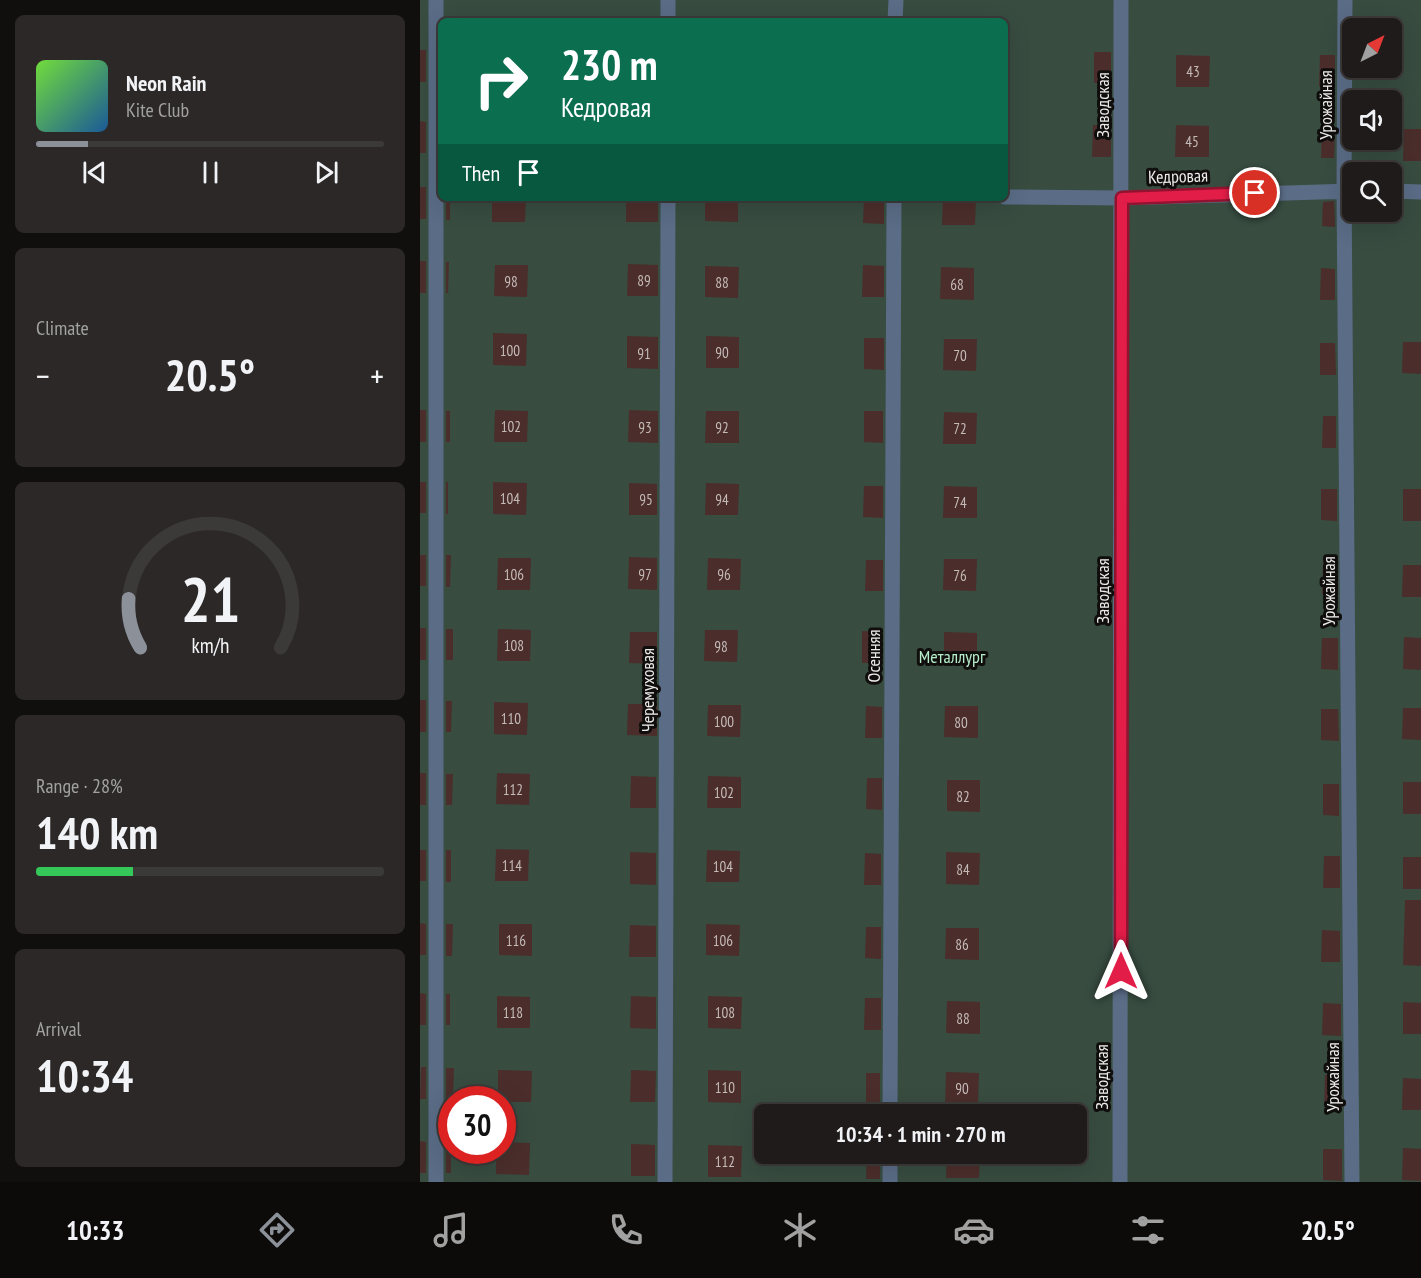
<!DOCTYPE html>
<html lang="en">
<head>
<meta charset="utf-8">
<style>
  body { margin:0; font-family:"PT Sans Narrow",sans-serif; background:#2c2827; color:#f1f3f6; height:100vh; display:flex; flex-direction:column; font-size:22px; white-space:nowrap }
  * { box-sizing:border-box; margin:0 }
  p { font-size:20px; color:#a1a1a2 }
  .icon { flex:none; width:33px; height:33px; fill:none; stroke:currentColor; stroke-width:2; stroke-linecap:round; stroke-linejoin:round }
  .map { position:relative; flex:1; overflow:hidden }
  .sheet { display:flex; flex-direction:column; gap:15px; padding:15px; background:#110f0e; width:420px }
  .sheet>* { flex:none }
  .top-card { position:absolute; left:18px; top:18px; width:570px; height:183px; border-radius:9px; box-shadow:0 6px 24px #0002,0 0 0 2px #3c3939; background:#0b6e4f; color:#fff; overflow:hidden }
  .needle { width:39px; rotate:42deg }
  .buttons { position:absolute; left:922px; top:18px; display:grid; gap:12px }
  .buttons a { display:grid; place-items:center; width:60px; height:60px; border-radius:9px; background:#1f1b1a; box-shadow:0 6px 24px #0002,0 0 0 2px #3c3939; font-size:30px }
  .speed { position:absolute; left:18px; top:1086px; display:flex; gap:12px; font-size:30px; font-weight:700; text-align:center }
  .speed>* { display:grid; place-content:center; width:78px; height:78px; border-radius:50%; background:#1f1b1a; box-shadow:0 6px 24px #0002,0 0 0 2px #3c3939; line-height:1 }
  .speed .limit { border:9px solid #d22; background:#fff; color:#111 }
  .pin { position:absolute; display:grid; place-items:center; width:51px; height:51px; color:#fff; margin:-26px; border:3px solid #fff; border-radius:50%; box-shadow:0 2px 6px #0007 }
  .me { position:absolute; width:66px; margin:-33px; rotate:0deg; stroke-linejoin:round; filter:drop-shadow(0 0 4px #0008) }
  .turn { display:flex; align-items:center; gap:21px; height:126px; padding:0 24px; font-size:27px }
  .turn .icon { width:78px; height:78px; stroke-width:2.5 }
  .turn b { display:block; font-size:42px; line-height:51px }
  .then { display:flex; align-items:center; height:57px; padding:0 24px; background:#0003; gap:12px; font-size:22px }
  .big { font-size:45px; font-weight:800; line-height:1.1 }
  .sheet .card { flex:1; display:flex; flex-direction:column; justify-content:center; gap:9px; min-width:0; padding:0 21px; border-radius:9px; background:#2c2827 }
  .sheet .dial { align-items:center; gap:0 }
  .dial svg { height:156px; overflow:visible; fill:none; stroke:#3c3939; stroke-width:7; stroke-linecap:round; text-anchor:middle }
  .dial text { fill:#f1f3f6; stroke:none }
  .song { display:flex; align-items:center; gap:18px }
  .cover { width:72px; height:72px; border-radius:9px; background:linear-gradient(135deg,hsl(100 70% 55%),hsl(210 70% 35%)) }
  .played { height:6px; border-radius:3px; background:linear-gradient(90deg,#8c9099 15%,#3c3939 15%) }
  .keys { display:flex; justify-content:space-around; direction:ltr }
  .heat { display:flex; justify-content:space-between; align-items:center; font-size:33px; direction:ltr }
  .charge { height:9px; border-radius:4px; background:linear-gradient(90deg,#34c759 28%,#3c3939 0) }
  .trip { position:absolute; left:334px; top:1104px; width:333px; height:60px; border-radius:9px; background:#1f1b1a; box-shadow:0 6px 24px #0002,0 0 0 2px #3c3939; font-weight:800; line-height:60px; text-align:center }
  .menu { display:flex; height:96px; justify-content:space-around; align-items:center; background:#0c0b0a; color:#a1a1a2 }
  .menu .icon { width:42px; height:42px }
  .menu .on { color:#8c9099 }
  .menu b { font-size:27px; color:#f1f3f6 }
  main { display:flex; flex:1; min-height:0 }
  .map>svg:first-child { display:block }
  .green { fill:#384c40; fill-rule:evenodd }
  .building { fill:#4b2e2b }
  .lines { fill:none; stroke-linecap:round; stroke-linejoin:round }
  .minor { stroke:#5a6c86; stroke-width:15 }
  .route-casing { stroke:#92132f; stroke-width:15 }
  .route { stroke:#e11d48; stroke-width:10 }
  .labels { text-anchor:middle; dominant-baseline:central; stroke-width:6; stroke-linejoin:round; paint-order:stroke }
  .number-label { font-size:15px; fill:#c5bcba }
  .street-label { font-size:18px; fill:#eeebea; stroke:#100e0d }
  .park-label { font-size:18px; fill:#b6ecc9; stroke:#100e0d }
</style>
</head>
<body>
<main>
<section class="sheet">
<div class="card">
<div class="song"><i class="cover"></i><div><b>Neon Rain</b><p>Kite Club</p></div></div>
<div class="played"></div>
<div class="keys"><svg class="icon" aria-label="previous" viewBox="0 0 24 24"><path d="M18 5L8 12l10 7zM5 5v14"/></svg><svg class="icon" aria-label="pause" viewBox="0 0 24 24"><path d="M8 5v14M16 5v14"/></svg><svg class="icon" aria-label="next" viewBox="0 0 24 24"><path d="M6 5l10 7-10 7zM19 5v14"/></svg></div>
</div>
<div class="card"><p>Climate</p>
<div class="heat"><a>−</a><b class="big">20.5°</b><a>+</a></div>
</div>
<div class="card dial"><svg viewBox="0 0 100 80">
<path d="M14 69A42 42 0 1 1 86 69"/>
<path d="M14 69A42 42 0 0 1 8 44" stroke="#8c9099"/>
<text x="50" y="56" font-size="32" font-weight="700">21</text>
<text x="50" y="72" font-size="11">km/h</text>
</svg></div>
<div class="card"><p>Range · 28%</p><b class="big">140 km</b><div class="charge"></div></div>
<div class="card"><p>Arrival</p><b class="big">10:34</b></div>
</section>
<div class="map">
<svg width="1001" height="1182" viewBox="0 0 1001 1182">
  <rect width="100%" height="100%" fill="#292422"/>
  <!-- green -->
  <path class="green" d="M0,0H1001V1182H0ZM21,21H585V198H21ZM933,28H972V68H933ZM933,100H972V140H933ZM933,172H972V212H933ZM32,1100H82V1150H32ZM345,1114H657V1154H345Z"/>
  <!-- building -->
  <path class="building" d="M0,50H6V82H0Z
    M674,52H691V83H674Z
    M756,55L790,56L789,87H756Z
    M900,55H915V87L899,86Z
    M0,121L6,122V153H0Z
    M673,125L691,126V157H672Z
    M756,125L789,126V157H755Z
    M902,126H915L914,158H901Z
    M984,129H1001V161H983Z
    M0,187H6V219H0Z
    M26,198H30V220H26Z
    M72,198H106L105,222H72Z
    M206,198H238V222H206Z
    M285,198H318V222L285,221Z
    M444,198H464V224L443,223Z
    M523,198H556L555,225H522Z
    M914,201L915,227L902,226L903,202Z
    M0,261H6V293H0Z
    M26,262H29L28,293H26Z
    M208,264L238,265V296H207Z
    M75,265H108L107,297L74,296Z
    M443,265L464,266V297H442Z
    M285,266L319,267L318,298L285,297Z
    M521,267L554,268V300L520,299Z
    M901,268L915,269V300H900Z
    M73,333L107,334L106,366L73,365Z
    M207,336L238,337V369L207,368Z
    M286,336L319,337V368H286Z
    M444,338H464V370L444,369Z
    M524,339H557L556,371L523,370Z
    M983,342H1001V374L982,373Z
    M900,343H915L916,375H900Z
    M0,410H6V442H0Z
    M75,410L108,411L107,442H74Z
    M209,410L238,411V443L208,442Z
    M26,411H30V442H26Z
    M286,411H319V443H285Z
    M444,411H463V443L444,442Z
    M524,412L557,413L556,444H523Z
    M903,416H916V448H902Z
    M0,482H6V513H0Z
    M26,482H28V514H26Z
    M73,482L107,483L106,515L73,514Z
    M209,483L237,484V515H209Z
    M286,483L319,484L318,515H285Z
    M444,486H463V518L443,517Z
    M524,486L557,487V518H523Z
    M901,489H917V521L901,520Z
    M983,489H1001V521H983Z
    M0,555H6V586H0Z
    M26,555H31L30,587H26Z
    M209,557L237,558V590L208,589Z
    M78,558H111L110,590H77Z
    M288,558L321,559L320,590H287Z
    M524,559H557L556,591L523,590Z
    M446,560H463V591H445Z
    M903,562H917L918,594H902Z
    M983,565H1001V597H982Z
    M0,628H6V660H0Z
    M26,629H33V660H26Z
    M78,629L111,630L110,661H77Z
    M285,630H318L317,662L284,661Z
    M442,631L462,632V663H442Z
    M210,632H237V664L209,663Z
    M524,632L557,633V664L524,663Z
    M984,637L1001,638V670L983,669Z
    M902,638H918V670L901,669Z
    M0,700H6V732H0Z
    M26,701H32L31,732H26Z
    M74,702L108,703L107,735L74,734Z
    M208,704H237V736L207,735Z
    M288,705H321L320,737L287,736Z
    M446,706L462,707V738H445Z
    M525,706H558V738L524,737Z
    M983,708H1001V740L982,739Z
    M901,709H918L919,741L901,740Z
    M0,773H6V805H0Z
    M77,773L110,774L109,805L76,804Z
    M26,774H33L32,805H26Z
    M211,776L236,777V808H210Z
    M288,776L321,777V808H287Z
    M447,778H462V810L446,809Z
    M527,780H560V812L527,811Z
    M983,782H1001V814H983Z
    M903,784H919V816L903,815Z
    M76,849L109,850L108,881H75Z
    M0,850H6V881H0Z
    M26,850H31V882H26Z
    M287,850L320,851L319,882H286Z
    M210,852L236,853V885L210,884Z
    M526,852L560,853L559,885L526,884Z
    M445,853L461,854V885H444Z
    M904,856H920V888H903Z
    M983,857H1001V889H983Z
    M985,900H1001V966L983,965Z
    M0,923L6,924V955H0Z
    M26,924H33L32,956H26Z
    M79,924H112V956L79,955Z
    M286,924L320,925L319,956L286,955Z
    M210,925L236,926V957H209Z
    M446,927H461V959L445,958Z
    M526,928H559V960L525,959Z
    M902,930L920,931V962H901Z
    M0,993L6,994V1025H0Z
    M26,994H30V1025H26Z
    M77,996L110,997V1028H77Z
    M211,996L236,997V1029L210,1028Z
    M288,996L322,997L321,1029L288,1028Z
    M445,998H461V1030H444Z
    M527,1001L560,1002V1034L526,1033Z
    M983,1002L1001,1003V1034H983Z
    M903,1003L921,1004V1036L902,1035Z
    M1,1067H6V1099H0Z
    M26,1068H34L33,1099H26Z
    M78,1070L112,1071L111,1102H82V1100H78Z
    M211,1070L236,1071L235,1102H210Z
    M288,1070L321,1071V1103L288,1102Z
    M526,1072L559,1073L558,1104H525Z
    M446,1073H460V1104H446Z
    M905,1075H921L922,1107H904Z
    M983,1078L1001,1079V1110H982Z
    M0,1141L6,1142V1173H0Z
    M26,1142H31V1173H26Z
    M82,1142L110,1143L109,1175L76,1174V1150H82Z
    M211,1144L235,1145V1176H211Z
    M288,1145L322,1146L321,1177H288Z
    M983,1148L1001,1149V1181L982,1180Z
    M903,1149H922V1181L903,1180Z
    M447,1154H460V1179H446Z
    M527,1154H560L559,1178H526Z"/>
  <g class="lines">
    <!-- minor -->
    <path class="minor" d="M248,0V21
      M925,0L924,190L932,1182
      M475,21L476,0
      M972,191L1001,192
      M585,197L702,198L933,191
      M470,1114L474,198
      M16,1182V0
      M245,1182L248,198
      M470,1182V1154
      M700,1182L701,0"/>
  </g>
  <g class="lines">
    <defs>
      <path id="route" d="M701,971L702,198L835,193"/>
    </defs>
    <!-- route casing -->
    <use href="#route" class="route-casing"/>
    <!-- route -->
    <use href="#route" class="route"/>
  </g>
  <g class="labels">
    <!-- number labels -->
    <g class="number-label">
      <text x="773" y="71">43</text>
      <text x="772" y="141">45</text>
      <text x="224" y="280">89</text>
      <text x="91" y="281">98</text>
      <text x="302" y="282">88</text>
      <text x="537" y="284">68</text>
      <text x="90" y="350">100</text>
      <text x="302" y="352">90</text>
      <text x="224" y="353">91</text>
      <text x="540" y="355">70</text>
      <text x="91" y="426">102</text>
      <text x="225" y="427">93</text>
      <text x="302" y="427">92</text>
      <text x="540" y="428">72</text>
      <text x="90" y="498">104</text>
      <text x="226" y="499">95</text>
      <text x="302" y="499">94</text>
      <text x="540" y="502">74</text>
      <text x="94" y="574">106</text>
      <text x="225" y="574">97</text>
      <text x="304" y="574">96</text>
      <text x="540" y="575">76</text>
      <text x="94" y="645">108</text>
      <text x="301" y="646">98</text>
      <text x="91" y="718">110</text>
      <text x="304" y="721">100</text>
      <text x="541" y="722">80</text>
      <text x="93" y="789">112</text>
      <text x="304" y="792">102</text>
      <text x="543" y="796">82</text>
      <text x="92" y="865">114</text>
      <text x="303" y="866">104</text>
      <text x="543" y="869">84</text>
      <text x="96" y="940">116</text>
      <text x="303" y="940">106</text>
      <text x="542" y="944">86</text>
      <text x="93" y="1012">118</text>
      <text x="305" y="1012">108</text>
      <text x="543" y="1018">88</text>
      <text x="305" y="1087">110</text>
      <text x="542" y="1088">90</text>
      <text x="305" y="1161">112</text>
    </g>
    <!-- street labels -->
    <g class="street-label">
      <text transform="translate(682 105) rotate(-90)">Заводская</text>
      <text transform="translate(905 105) rotate(-90)">Урожайная</text>
      <text transform="translate(758 176) rotate(-2)">Кедровая</text>
      <text transform="translate(682 591) rotate(-90)">Заводская</text>
      <text transform="translate(908 591) rotate(-90)">Урожайная</text>
      <text transform="translate(453 656) rotate(-90)">Осенняя</text>
      <text transform="translate(227 690) rotate(-90)">Черемуховая</text>
      <text transform="translate(681 1077) rotate(-90)">Заводская</text>
      <text transform="translate(912 1077) rotate(-90)">Урожайная</text>
    </g>
    <!-- park labels -->
    <g class="park-label">
      <text x="532" y="656">Металлург</text>
    </g>
  </g>
</svg>
<div class="buttons">
<a><svg class="needle" viewBox="-14 -14 28 28"><path d="M0-13l5 13h-10z" fill="#e53935"/><path d="M0 13l5-13h-10z" fill="#a1a1a2"/></svg></a>
<a><svg class="icon" aria-label="sound" viewBox="0 0 24 24"><path d="M4 9h4l5-4v14l-5-4H4zM17 9q2 3 0 6"/></svg></a>
<a><svg class="icon" aria-label="search" viewBox="0 0 24 24"><circle cx="10" cy="10" r="6"/><path d="M15 15l6 6"/></svg></a>
</div>
<div class="speed"><div class="limit">30</div></div>
<div class="pin" style="left:835px;top:193px;background:#d93025"><svg class="icon" aria-label="arrive" viewBox="0 0 24 24"><path d="M6 21V4h12l-3 4 3 4H6"/></svg></div>
<svg class="me" style="left:701px;top:971px" viewBox="-20 -20 40 40"><path d="M0-17L14 15 0 8-14 15z" fill="#e11d48" stroke="#fff" stroke-width="4"/></svg>
<div class="trip">10:34 · 1 min · 270 m</div>
<div class="top-card">
<div class="turn"><svg class="icon" aria-label="right" viewBox="0 0 24 24"><path d="M7 20v-9h11M14 6l5 5-5 5"/></svg><div><b>230 m</b>Кедровая</div></div>
<div class="then">Then<svg class="icon" aria-label="arrive" viewBox="0 0 24 24"><path d="M6 21V4h12l-3 4 3 4H6"/></svg></div>
</div>
</div>
</main>
<nav class="menu">
<b>10:33</b>
<svg class="icon on" aria-label="directions" viewBox="0 0 24 24"><path d="M12 3l9 9-9 9-9-9zM9 14v-3h6M13 9l2 2-2 2"/></svg>
<svg class="icon" aria-label="music" viewBox="0 0 24 24"><path d="M9 18V5l10-2v13"/><circle cx="6" cy="18" r="3"/><circle cx="16" cy="16" r="3"/></svg>
<svg class="icon" aria-label="phone" viewBox="0 0 24 24"><path d="M5 4h4l2 5-3 2q2 4 5 5l2-3 5 2v4C11 20 4 13 5 4z"/></svg>
<svg class="icon" aria-label="climate" viewBox="0 0 24 24"><path d="M12 3v18M4 7l16 10M4 17L20 7"/></svg>
<svg class="icon" aria-label="car" viewBox="0 0 24 24"><path d="M5 17H2v-5l4-1 3-4h7l3 4 3 1v5h-3M9 17h6M6 11h13"/><circle cx="7" cy="17" r="2"/><circle cx="17" cy="17" r="2"/></svg>
<svg class="icon" aria-label="filters" viewBox="0 0 24 24"><path d="M4 7h16M4 17h16"/><circle cx="9" cy="7" r="2"/><circle cx="15" cy="17" r="2"/></svg>
<b>20.5°</b>
</nav>
</body>
</html>
